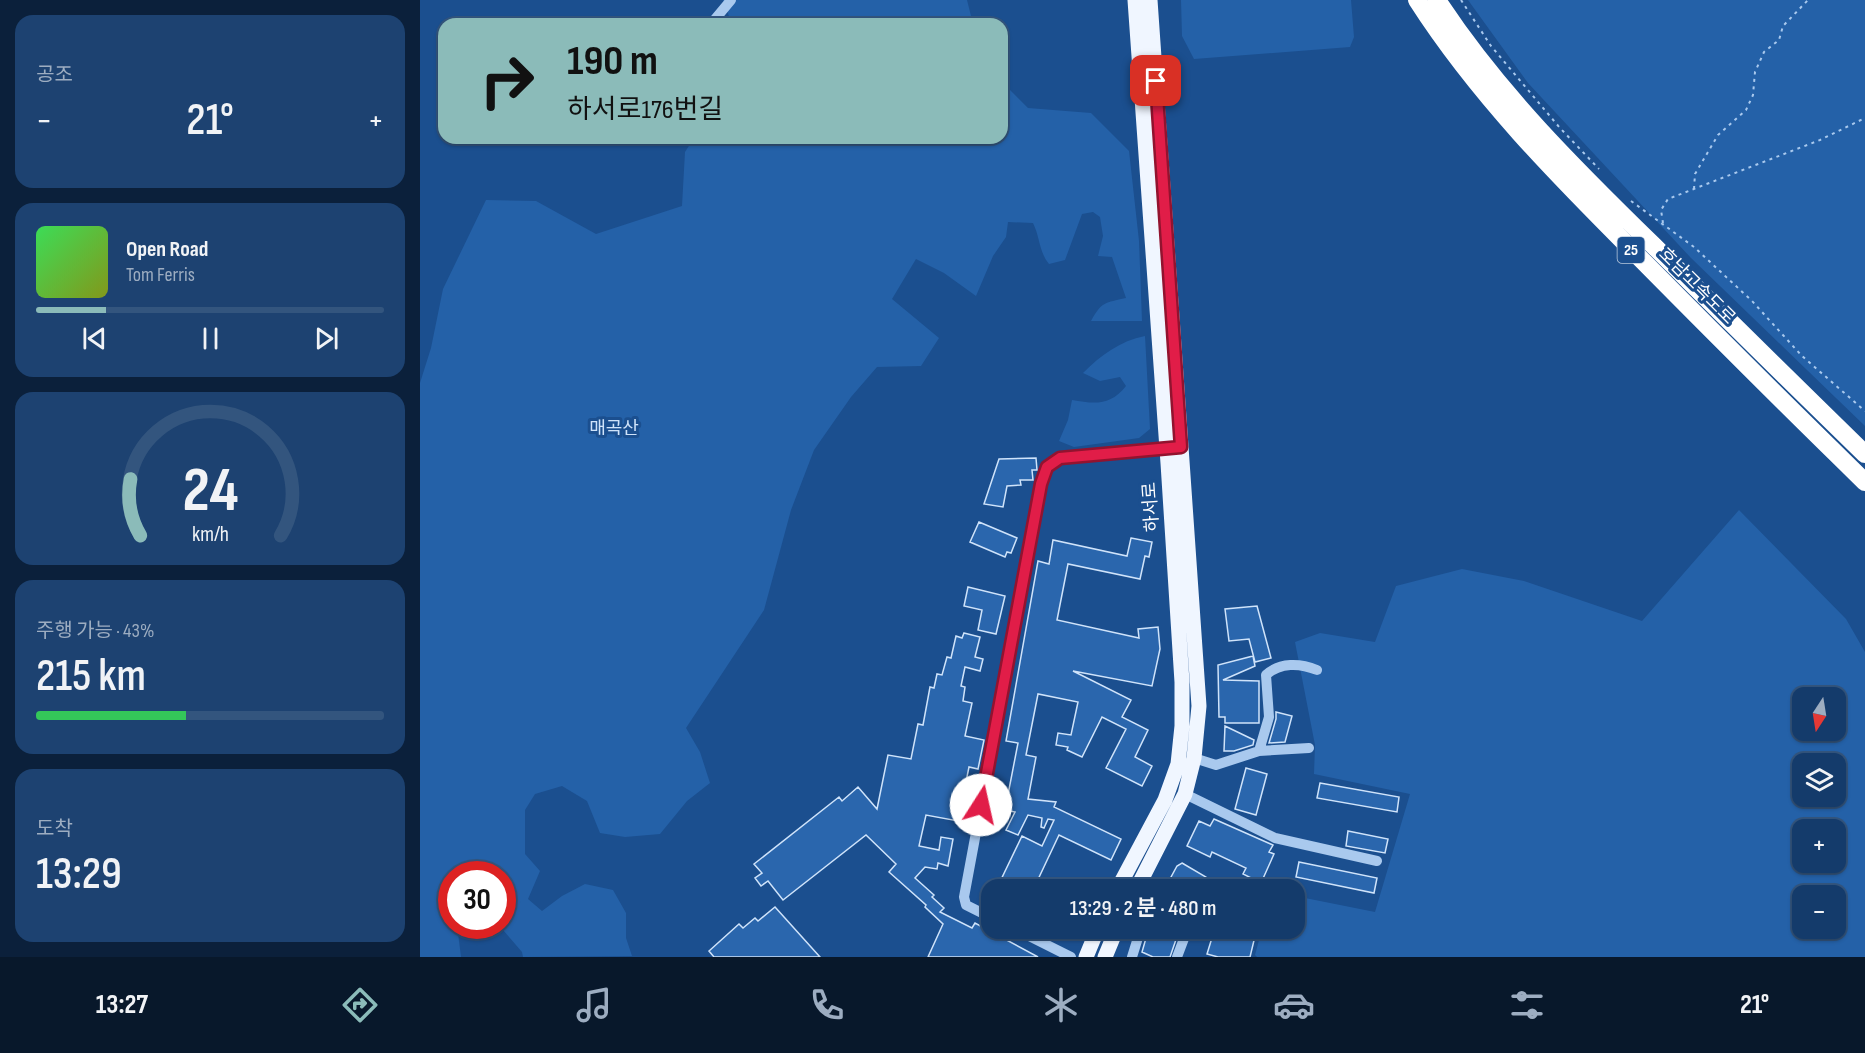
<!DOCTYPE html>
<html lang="ko">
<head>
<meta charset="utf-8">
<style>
  body { margin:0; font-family:"Sofia Sans Condensed","Noto Sans KR",sans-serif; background:#1d4271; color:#f1f3f6; height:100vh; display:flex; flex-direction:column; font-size:22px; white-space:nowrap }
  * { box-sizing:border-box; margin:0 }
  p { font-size:20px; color:#9dadc1 }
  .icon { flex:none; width:33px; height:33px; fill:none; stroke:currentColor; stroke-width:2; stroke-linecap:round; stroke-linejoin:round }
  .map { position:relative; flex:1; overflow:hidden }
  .side { display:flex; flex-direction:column; gap:15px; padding:15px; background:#0b203b; width:420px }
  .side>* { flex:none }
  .banner { position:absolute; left:18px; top:18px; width:570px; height:126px; border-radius:18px; box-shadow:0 2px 4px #0004,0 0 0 2px #33557e; background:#8bbbb9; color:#111; overflow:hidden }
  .needle { width:39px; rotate:192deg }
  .buttons { position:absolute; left:1372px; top:687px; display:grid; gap:12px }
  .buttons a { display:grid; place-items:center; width:54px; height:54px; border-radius:12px; background:#143b6b; box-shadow:0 2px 4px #0004,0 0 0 2px #33557e; font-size:30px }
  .speed { position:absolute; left:18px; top:861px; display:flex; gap:12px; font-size:30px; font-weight:700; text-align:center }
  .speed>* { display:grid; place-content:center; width:78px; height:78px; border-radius:50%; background:#143b6b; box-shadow:0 2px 4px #0004,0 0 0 2px #33557e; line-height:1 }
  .speed .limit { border:9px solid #d22; background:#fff; color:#111 }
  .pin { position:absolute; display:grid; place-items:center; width:51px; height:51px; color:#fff; margin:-26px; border-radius:12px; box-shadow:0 3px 9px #0006 }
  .me { position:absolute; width:66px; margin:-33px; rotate:10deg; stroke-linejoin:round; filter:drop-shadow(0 0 4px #0008) }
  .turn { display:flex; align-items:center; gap:21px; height:126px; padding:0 30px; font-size:27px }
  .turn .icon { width:78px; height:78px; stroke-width:2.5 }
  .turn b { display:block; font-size:42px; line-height:51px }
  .big { font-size:45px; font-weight:600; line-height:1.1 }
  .side .tile { flex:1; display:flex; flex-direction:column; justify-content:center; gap:9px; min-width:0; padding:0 21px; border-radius:18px; background:#1d4271 }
  .side .dial { align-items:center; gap:0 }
  .dial svg { height:156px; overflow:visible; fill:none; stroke:#33557e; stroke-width:7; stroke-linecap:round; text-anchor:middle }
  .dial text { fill:#f1f3f6; stroke:none }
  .song { display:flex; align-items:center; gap:18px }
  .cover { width:72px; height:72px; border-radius:9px; background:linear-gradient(135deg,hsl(130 70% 55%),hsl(70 70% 35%)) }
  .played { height:6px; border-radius:3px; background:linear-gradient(90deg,#8bbbb9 20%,#33557e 20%) }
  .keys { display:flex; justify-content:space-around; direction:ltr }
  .heat { display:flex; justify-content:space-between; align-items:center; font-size:33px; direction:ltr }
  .charge { height:9px; border-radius:4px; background:linear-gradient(90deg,#34c759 43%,#33557e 0) }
  .trip { position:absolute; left:561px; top:879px; width:324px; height:60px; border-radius:18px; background:#143b6b; box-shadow:0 2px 4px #0004,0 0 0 2px #33557e; font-weight:600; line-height:60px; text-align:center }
  .tabs { display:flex; height:96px; justify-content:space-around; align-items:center; background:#08182b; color:#9dadc1 }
  .tabs .icon { width:42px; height:42px }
  .tabs .on { color:#8bbbb9 }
  .tabs b { font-size:27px; color:#f1f3f6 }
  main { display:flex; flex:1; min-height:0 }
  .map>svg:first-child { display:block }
  .green { fill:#2461a8; fill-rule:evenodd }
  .building { fill:#2a66ad; stroke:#cfe3fa; stroke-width:1.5 }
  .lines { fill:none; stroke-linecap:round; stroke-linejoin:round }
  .path { stroke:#a9c9ee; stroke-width:2; stroke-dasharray:3 4.5; stroke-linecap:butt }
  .minor { stroke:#a9c9ee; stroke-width:10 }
  .major { stroke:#f0f6ff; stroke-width:15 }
  .highway { stroke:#fff; stroke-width:18 }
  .route-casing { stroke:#92132f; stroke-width:15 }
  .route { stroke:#e11d48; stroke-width:10 }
  .labels { text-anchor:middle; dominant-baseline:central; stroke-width:6; stroke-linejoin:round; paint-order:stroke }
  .shield { fill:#1b4f8f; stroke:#bbcadd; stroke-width:1.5 }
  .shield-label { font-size:16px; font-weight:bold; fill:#fff }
  .street-label { font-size:18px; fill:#fff; stroke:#1b4f8f }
  .park-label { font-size:18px; fill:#cfe3fa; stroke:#1b4f8f }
</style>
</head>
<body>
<main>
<section class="side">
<div class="tile"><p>공조</p>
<div class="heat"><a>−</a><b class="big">21°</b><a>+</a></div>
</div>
<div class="tile">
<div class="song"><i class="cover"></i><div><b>Open Road</b><p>Tom Ferris</p></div></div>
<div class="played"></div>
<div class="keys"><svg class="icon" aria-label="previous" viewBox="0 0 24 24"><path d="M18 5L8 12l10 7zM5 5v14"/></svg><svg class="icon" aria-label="pause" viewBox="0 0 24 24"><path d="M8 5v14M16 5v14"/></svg><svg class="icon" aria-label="next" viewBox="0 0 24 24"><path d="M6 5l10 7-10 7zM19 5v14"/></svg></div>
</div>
<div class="tile dial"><svg viewBox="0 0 100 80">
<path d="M14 69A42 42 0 1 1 86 69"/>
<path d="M14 69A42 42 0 0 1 9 40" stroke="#8bbbb9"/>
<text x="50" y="56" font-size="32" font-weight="700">24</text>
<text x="50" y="72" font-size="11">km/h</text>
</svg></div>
<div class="tile"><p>주행 가능 · 43%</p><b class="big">215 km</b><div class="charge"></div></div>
<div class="tile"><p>도착</p><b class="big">13:29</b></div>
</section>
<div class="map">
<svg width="1445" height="957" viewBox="0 0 1445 957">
  <rect width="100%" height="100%" fill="#1b4f8f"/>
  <!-- green -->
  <path class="green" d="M303,0H547L553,24H309L310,19Z
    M761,0H931L934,37L930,47L774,59L762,36Z
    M1048,0H1445V426L1271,258L1108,83Z
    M582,82L608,108L671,113L709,151L719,241L722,321H671C682,301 685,303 706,298L692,257L678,256L683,236L680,217L673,212L662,214L645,260L629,264C619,252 620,237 613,223L588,222L586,237L573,256L556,296L524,273L496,259L472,299L519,338L501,366L457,367L431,397L394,450L371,510L344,610L266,728L280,752L290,783L267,801L240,834L205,837L180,833L167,801L142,786L115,794L105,810V854L120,871L108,899L122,911L142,896L165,884L193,890L206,913V938L212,956L103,957L102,952L83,930L38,933L41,957H0V383L11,348L23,289L66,200L116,201L176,234L262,206L265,152L274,138H582ZM82,874V926H32V874Z
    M725,336L730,429L719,438L654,447L639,441L648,420L652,400C675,404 690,406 706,386L700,377L680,381L663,373C681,355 700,341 725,336Z
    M1319,510L1426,619L1445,652V957H837L835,955L842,929L874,928L875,896L955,912L990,794L894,774L895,745L875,642L900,633L955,642L976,586L1042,569L1104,581L1222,621ZM1383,698H1416V730H1383ZM1383,764H1416V796H1383ZM1383,830H1416V862H1383ZM1383,896H1416V928H1383Z"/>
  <!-- building -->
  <path class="building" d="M616,458L617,470H612L613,480H600L601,485L587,486L583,507L564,504L579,459Z
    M559,522L597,538L591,553L587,552L585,557L550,542Z
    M711,538L732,542L729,557L725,556L720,579L648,564L637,620L719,638L718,629L738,627L740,649L732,686L653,671L711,700L702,717L728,730L715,757L732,766L722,786L686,768L706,729L682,717L662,757L647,750L648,747L636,745L638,733L651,735L658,702L618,694L606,755L616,757L608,799L636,802L634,807L701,839L691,860L639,835L613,890H576L602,836L622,846L634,820L628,819L624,828L621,827L622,818L608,815L598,835L586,830L595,812L585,810L598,743L586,741L618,561L629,564L633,540L707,556Z
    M548,587L585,596L576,634L558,630L562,610L544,606Z
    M837,606L851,658L835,662L829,639L809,641L805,609Z
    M544,633L560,637L555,657L563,659L560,671L545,667L541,686L545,687L543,701L552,703L545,736L564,740L558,769L549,767L538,821L506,815L499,846L519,850L521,837L533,839L528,866L518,863L517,869L505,867L495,878L514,895L512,897L524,908L520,912L552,928L555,923L618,957H508L523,924L505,907L506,905L469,872L476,864L446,835L363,900L348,881L341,886L335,878L342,873L334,864L419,797L422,801L438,787L457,809L468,755L491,759L498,724L503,725L510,687L514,688L517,674L522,675L527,657L531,658L536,636L542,638Z
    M833,656L835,666L803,680L839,681V723H805V717H799L798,665Z
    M856,712L872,716L865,742L849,743L856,719Z
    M805,726L834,740L833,745L814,751H804Z
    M826,768L847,774L836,815L815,809Z
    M900,783L979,797L977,812L897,798Z
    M794,819L853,845L849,852L854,854L841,883L823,874L826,868L792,852L790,857L767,846L779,821L790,826Z
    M928,831L968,839L965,853L926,846Z
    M879,862L957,878L954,893L876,877Z
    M762,863L786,877L783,890H744L757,866Z
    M355,907L400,957H294L289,951L319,924L323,928L335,918L338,921Z
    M742,928H760L750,957H733L722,952L728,931L738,935Z
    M795,928H837L830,957H798L787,954Z"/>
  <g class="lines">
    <!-- path -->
    <path class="path" d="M1041,0L1071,46L1140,128L1179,169
      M1274,189L1275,174L1298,135L1326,110L1333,95L1335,72L1344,52L1359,40L1363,26L1388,0
      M1211,201L1274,247L1332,301L1382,356L1445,411
      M1243,223L1241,210L1248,199L1400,140L1445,118"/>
    <!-- minor -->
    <path class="minor" d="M291,24L311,0
      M839,751L849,717L846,675C860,662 880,663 897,670
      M774,758L796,765L839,751L889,748
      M765,794L855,838L957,861
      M572,918L546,905L544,897L621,484L627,467L640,458L751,448
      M593,928L651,957
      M712,957L721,928
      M757,957L768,928"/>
    <!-- major -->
    <path class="major" d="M697,890L745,800L758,764L762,726V682L748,463L715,0
      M716,890L765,794L774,758L779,706L730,0
      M666,957L678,928
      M685,957L697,928"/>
    <!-- highway -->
    <path class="highway" d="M997,0C1058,95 1137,175 1216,254C1292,331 1368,407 1445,482
      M1017,0C1077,92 1156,170 1234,246C1304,316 1374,385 1445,454"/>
  </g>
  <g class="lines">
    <defs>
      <path id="route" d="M561,805L621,484L627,467L640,458L761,447L736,81"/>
    </defs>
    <!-- route casing -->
    <use href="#route" class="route-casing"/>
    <!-- route -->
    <use href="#route" class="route"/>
  </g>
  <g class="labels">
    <!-- shield labels -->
    <rect class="shield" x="1197.5" y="237" width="27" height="26" rx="4.5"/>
    <g class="shield-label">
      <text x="1211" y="250">25</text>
    </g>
    <!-- street labels -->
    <g class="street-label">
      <text transform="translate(1277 286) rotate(45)">호남고속도로</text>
      <text transform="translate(731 507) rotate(-94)">하서로</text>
    </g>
    <!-- park labels -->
    <g class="park-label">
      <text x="194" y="428">매곡산</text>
    </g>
  </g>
</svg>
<div class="buttons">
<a><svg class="needle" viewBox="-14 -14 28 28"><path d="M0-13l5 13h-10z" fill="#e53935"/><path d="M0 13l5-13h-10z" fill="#9dadc1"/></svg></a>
<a><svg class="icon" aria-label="layers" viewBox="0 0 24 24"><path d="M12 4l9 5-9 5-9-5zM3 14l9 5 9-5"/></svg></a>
<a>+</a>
<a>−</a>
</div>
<div class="speed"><div class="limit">30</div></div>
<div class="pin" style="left:736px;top:81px;background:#d93025"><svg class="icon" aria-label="arrive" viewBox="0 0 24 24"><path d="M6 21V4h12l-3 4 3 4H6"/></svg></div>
<svg class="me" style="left:561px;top:805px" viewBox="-20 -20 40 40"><circle r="19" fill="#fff"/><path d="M0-13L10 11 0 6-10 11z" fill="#e11d48"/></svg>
<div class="trip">13:29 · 2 분 · 480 m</div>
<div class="banner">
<div class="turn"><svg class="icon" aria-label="right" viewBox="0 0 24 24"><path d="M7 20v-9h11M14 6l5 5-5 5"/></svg><div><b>190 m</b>하서로176번길</div></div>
</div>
</div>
</main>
<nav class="tabs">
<b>13:27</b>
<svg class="icon on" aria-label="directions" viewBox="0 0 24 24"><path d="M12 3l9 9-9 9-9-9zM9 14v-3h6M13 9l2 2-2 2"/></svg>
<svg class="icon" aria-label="music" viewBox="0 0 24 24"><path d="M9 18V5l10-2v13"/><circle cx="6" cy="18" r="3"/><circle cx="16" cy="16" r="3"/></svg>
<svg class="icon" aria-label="phone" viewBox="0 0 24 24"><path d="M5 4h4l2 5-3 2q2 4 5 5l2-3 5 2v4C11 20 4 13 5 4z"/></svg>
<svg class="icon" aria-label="climate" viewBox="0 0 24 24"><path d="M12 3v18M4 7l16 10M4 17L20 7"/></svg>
<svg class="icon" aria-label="car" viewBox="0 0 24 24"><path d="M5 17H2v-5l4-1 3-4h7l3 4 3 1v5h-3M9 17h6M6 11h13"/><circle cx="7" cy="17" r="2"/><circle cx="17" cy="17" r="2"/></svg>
<svg class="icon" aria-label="filters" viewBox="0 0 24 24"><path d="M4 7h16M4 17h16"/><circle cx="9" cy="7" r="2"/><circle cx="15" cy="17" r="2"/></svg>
<b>21°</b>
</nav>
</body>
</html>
